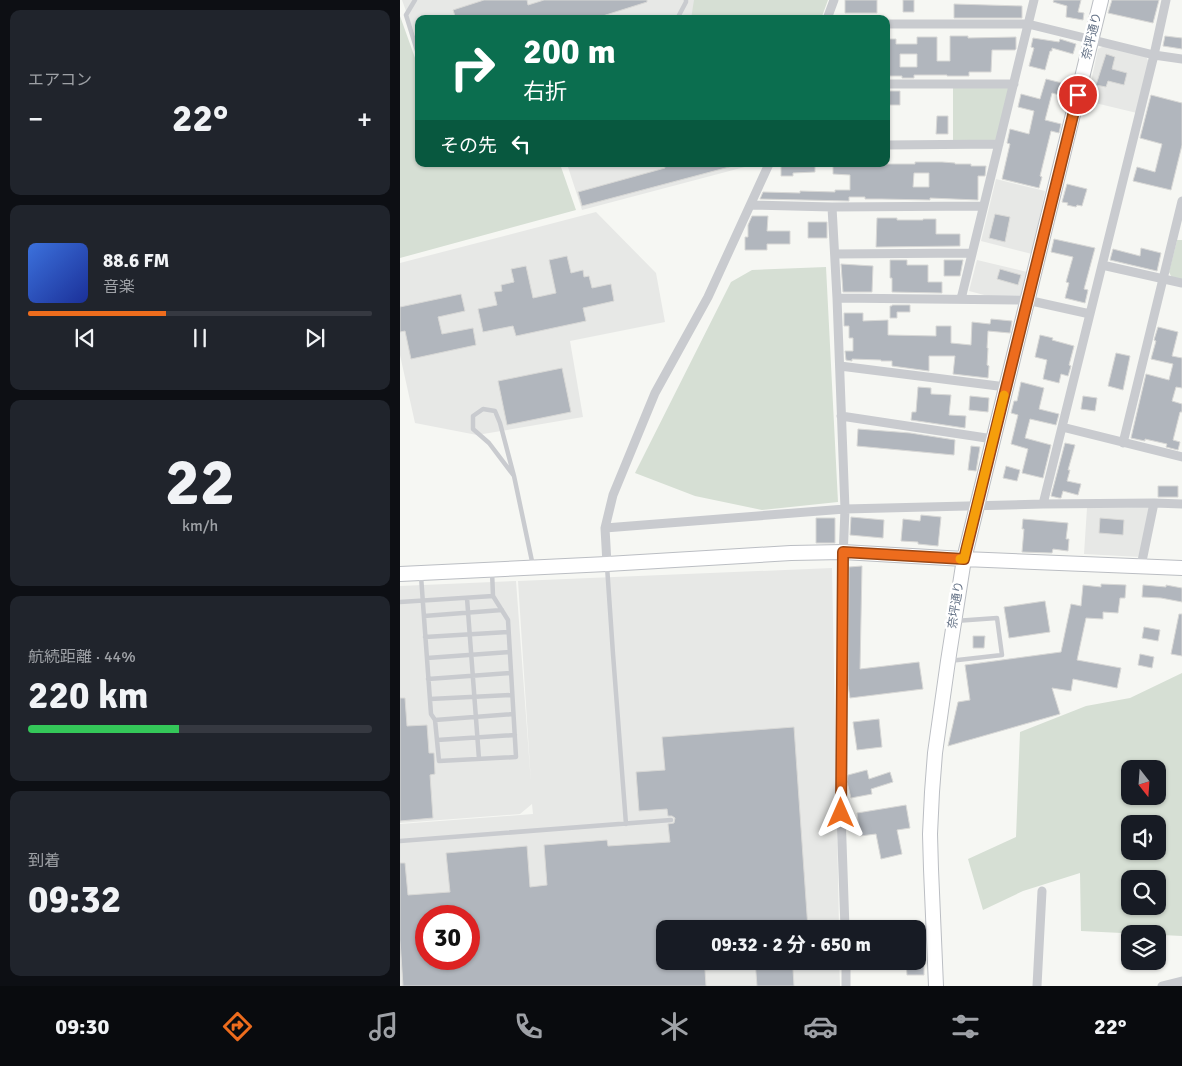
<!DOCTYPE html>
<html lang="ja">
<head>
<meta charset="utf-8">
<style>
  body { margin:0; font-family:Signika,"Noto Sans JP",sans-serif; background:#20242c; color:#f1f3f6; height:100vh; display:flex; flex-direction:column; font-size:19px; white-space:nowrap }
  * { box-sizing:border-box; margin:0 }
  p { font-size:16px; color:#9ea1a6 }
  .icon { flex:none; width:28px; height:28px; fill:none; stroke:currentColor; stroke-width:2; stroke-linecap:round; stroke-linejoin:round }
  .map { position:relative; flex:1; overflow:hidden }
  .side { display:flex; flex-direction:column; gap:10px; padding:10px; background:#0d0f14; width:400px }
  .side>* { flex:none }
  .hud { position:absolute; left:15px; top:15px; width:475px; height:152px; border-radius:10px; box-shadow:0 1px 4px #0004; background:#0b6e4f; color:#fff; overflow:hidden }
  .needle { width:32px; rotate:163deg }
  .fabs { position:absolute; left:721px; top:760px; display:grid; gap:10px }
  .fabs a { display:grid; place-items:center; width:45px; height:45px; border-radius:10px; background:#171b24; box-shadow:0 1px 4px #0004; font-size:25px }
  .speed { position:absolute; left:15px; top:905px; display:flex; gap:10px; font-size:25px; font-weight:700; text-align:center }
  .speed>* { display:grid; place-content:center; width:65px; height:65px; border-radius:50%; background:#171b24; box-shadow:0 1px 4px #0004; line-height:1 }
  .speed .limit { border:8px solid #d22; background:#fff; color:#111 }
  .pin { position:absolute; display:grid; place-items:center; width:42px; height:42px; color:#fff; margin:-21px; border:2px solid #fff; border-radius:50%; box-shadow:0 1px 5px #0007 }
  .me { position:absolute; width:55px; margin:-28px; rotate:0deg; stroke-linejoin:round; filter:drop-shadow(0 0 4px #0008) }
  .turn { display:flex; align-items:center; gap:18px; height:105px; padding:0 25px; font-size:22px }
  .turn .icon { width:65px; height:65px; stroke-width:2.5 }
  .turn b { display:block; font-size:35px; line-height:42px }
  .then { display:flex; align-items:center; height:48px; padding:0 25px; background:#0003; gap:10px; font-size:19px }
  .big { font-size:38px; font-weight:700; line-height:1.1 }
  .side .card { flex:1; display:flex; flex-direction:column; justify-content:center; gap:8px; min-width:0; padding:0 18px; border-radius:10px; background:#20242c }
  .side .dial { align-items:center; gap:0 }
  .dial b { font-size:65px; line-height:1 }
  .song { display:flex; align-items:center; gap:15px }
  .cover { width:60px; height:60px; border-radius:8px; background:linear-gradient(135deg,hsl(220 70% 55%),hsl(230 70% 35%)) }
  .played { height:5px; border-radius:2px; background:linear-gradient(90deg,#ed6c1d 40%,#363941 40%) }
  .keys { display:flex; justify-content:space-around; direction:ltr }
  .heat { display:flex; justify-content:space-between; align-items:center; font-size:28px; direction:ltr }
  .charge { height:8px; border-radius:4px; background:linear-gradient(90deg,#34c759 44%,#363941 0) }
  .trip { position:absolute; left:256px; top:920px; width:270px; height:50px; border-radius:10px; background:#171b24; box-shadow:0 1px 4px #0004; font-weight:700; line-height:50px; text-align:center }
  .dock { display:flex; height:80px; justify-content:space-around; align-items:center; background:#090b0e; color:#9ea1a6 }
  .dock .icon { width:35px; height:35px }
  .dock .on { color:#ed6c1d }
  .dock b { font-size:22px; color:#f1f3f6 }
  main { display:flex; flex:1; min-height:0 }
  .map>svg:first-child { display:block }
  .built { fill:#e7e8e6; fill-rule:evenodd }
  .green { fill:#d6dfd4; fill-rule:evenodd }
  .building { fill:#b1b6bd; stroke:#d8d8d6; fill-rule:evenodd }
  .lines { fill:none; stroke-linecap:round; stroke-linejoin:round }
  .secondary-casing { stroke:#bbbec3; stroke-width:16 }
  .lane { stroke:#c9cbcf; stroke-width:4.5 }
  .street { stroke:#c9cbcf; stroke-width:9 }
  .secondary { stroke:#fff; stroke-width:14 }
  .route-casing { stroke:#9a4613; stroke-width:12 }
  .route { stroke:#ed6c1d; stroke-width:9 }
  .slow { stroke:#f59e0b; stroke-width:9 }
  .labels { text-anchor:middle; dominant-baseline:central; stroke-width:5; stroke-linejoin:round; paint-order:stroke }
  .street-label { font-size:12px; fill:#647286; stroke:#fff }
</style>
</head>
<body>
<main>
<section class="side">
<div class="card"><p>エアコン</p>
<div class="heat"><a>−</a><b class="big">22°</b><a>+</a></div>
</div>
<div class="card">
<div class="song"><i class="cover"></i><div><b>88.6 FM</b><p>音楽</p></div></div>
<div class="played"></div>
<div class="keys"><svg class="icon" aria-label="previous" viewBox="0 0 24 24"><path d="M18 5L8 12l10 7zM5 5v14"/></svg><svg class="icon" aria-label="pause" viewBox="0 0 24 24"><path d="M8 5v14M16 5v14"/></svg><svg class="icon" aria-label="next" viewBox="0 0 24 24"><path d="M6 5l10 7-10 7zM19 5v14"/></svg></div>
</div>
<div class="card dial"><b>22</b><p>km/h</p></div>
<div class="card"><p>航続距離 · 44%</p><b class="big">220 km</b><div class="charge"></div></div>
<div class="card"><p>到着</p><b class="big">09:32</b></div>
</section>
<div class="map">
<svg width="782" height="986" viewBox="0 0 782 986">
  <rect width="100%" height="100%" fill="#f6f7f3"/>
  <!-- built -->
  <path class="built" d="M2,0H294L299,14L284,19H19V47Z
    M704,46L745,55L749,62L737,113L687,101L698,49Z
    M167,164H356L182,210Z
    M596,179L645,191L632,254L581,241Z
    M196,212L256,273L265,322L170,341L183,417L77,435L15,423L0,355V263Z
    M577,260L627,272L622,295L588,296L569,291Z
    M749,507L740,557L684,554L687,508Z
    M432,568L439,929H265V961H439L440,986H0V824L133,814L132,804L120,814L0,823V586L116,581L131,783L118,581ZM26,916H69V959H26Z"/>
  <!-- green -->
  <path class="green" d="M294,0H428L421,19H291Z
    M0,16L19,69V164H160L176,210L0,258Z
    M553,87H610L597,141L553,142Z
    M777,240H782V280L772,278L769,272Z
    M426,267L438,502L362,510L295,496L235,473L331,282L352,270Z
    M782,673V936L681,931L680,873L623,891L583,910L568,859L616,837L620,732L686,706L730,698ZM730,769H758V796H730ZM730,824H758V851H730ZM730,879H758V906H730Z"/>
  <!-- building -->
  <path class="building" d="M84,0H127L128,5L144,0H247V2L193,19H56L53,10Z
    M445,0H477V13H445Z
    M503,0H514V12H503Z
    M654,0H681L678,12L684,13L683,20L666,17L667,6L653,2Z
    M712,0H759L753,23L708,13Z
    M554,4L622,6V18H554Z
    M550,36H568V38L616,37V49L615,50H592L591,72H569V76H547V75H514V78H502V76H486V39H496V44H517V37H537V61H550ZM500,54H517V67H500Z
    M765,36L782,38V49L763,46Z
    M633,38L659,42L660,39L676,44L673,54L652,48V51H650L645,70L629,66L634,48L631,47Z
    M706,54L715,57L712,69L727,73L724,85L708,81L706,87L696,85Z
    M646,79L670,85L667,97L652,93L645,120L661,124L659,133L651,131L640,176L642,177L639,188L602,179L610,144L607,143L610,129L629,134L634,111L618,107L621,94L640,99Z
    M486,91H500V105H486Z
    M751,95L782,103V145L771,190L733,181L737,167L755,172L762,144L740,138Z
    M537,116H548V134H536Z
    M515,162H542L555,163V164H571V166H586L585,176H578V200L530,198V200L482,199H465V197H449V201L360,199L363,192L400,193V191L435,192V190H450V175L433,174V164H446V165H469V164H515ZM514,173H529V187H513Z
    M264,164H332L333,166L182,206L178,192L265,168Z
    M381,164H415V172L393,173V176H381Z
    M667,184L687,189L682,206L677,205L676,207L667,205L668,203L662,202Z
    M595,214L610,217L605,242L589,238Z
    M352,216H368L367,231H390V244H367V250H345V237H348V225Z
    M477,218H497V220H523V219H536V234H560V246L476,247Z
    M408,222H427V238H408Z
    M654,239L695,248L684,289L688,290L685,303L665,298L669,283L666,282L673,257L651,252Z
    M741,248L761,253L757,271L710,260L713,249L740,256Z
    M167,256L171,273L183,270L184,277L189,276L192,288L211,284L214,301L183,308L186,321L116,336L113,326L83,332L78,309L97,305L94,292L102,291L101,285L114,282L111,269L126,266L133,298L156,293L149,260Z
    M490,260H507V265H528V282H542V293L492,292V278H490Z
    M544,260H563L560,276H544Z
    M441,264L473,266L472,292H443Z
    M600,269L621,275L618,285L597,279Z
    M61,294L65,311L38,317L42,334L73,328L76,345L11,359L5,331L0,332V307Z
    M492,305H510V312H497V318H490V306H492Z
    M444,313H463V321L488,320V335L536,336V326H551V343L571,345L572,322L590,324L591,319L612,321L610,333L588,331L587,348H588L587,365L589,366L588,378L553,374L555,356H529V371L492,366V361H481V360L452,359V361L446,360L445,351H453V338H449V326H444Z
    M758,327L778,332L772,356L782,358V388L776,387L772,401L782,404V412H780L773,440L780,442L778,450L766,447L767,444L745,439V441L731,438L746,374L769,380L773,364L751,359L756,341L754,340Z
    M640,335L653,338L652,340L674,346L669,365L671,366L668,376L661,374L659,383L643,379L647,360L635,357Z
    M716,353L730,356L723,390L708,386Z
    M162,368L171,412L107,425L98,381Z
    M621,382L644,388L639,409L659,414L656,425L630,419L625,438L651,445L643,478L622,473L628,449L611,444L618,415L611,413L614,401H617Z
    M518,387L531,388V394L551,395L549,415L566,416L565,428L511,420L512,412H516Z
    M570,396L589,398L588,412L569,410Z
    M683,396L697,398L695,411L681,409Z
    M458,429L510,433L555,440L554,455L457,446Z
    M665,443L675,445L668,470H670L667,481L681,484L678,495L663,491L661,498H659L651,496Z
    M571,446L580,447L576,471L568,470Z
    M606,466L620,470L617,481L603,478Z
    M758,486H778V497H758Z
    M521,515L541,517L538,546L518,544V542L501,541L503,519L520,521Z
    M451,517L484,520L483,538L450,535Z
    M416,518H435V543H416Z
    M700,518L724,520L723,535L699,533Z
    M623,519L668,523L666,539H669L668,551L653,549L652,553L622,552L624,529H622Z
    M462,566L460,669L519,662L523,689L450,698L448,685L449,567Z
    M701,584L726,585L725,598H720L718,613L703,612V619L686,618L677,660L721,668L717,688L673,679L671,691L652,688L660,714L548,746L558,702L570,700L565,665L661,652L671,604L681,606L683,585L701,587Z
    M743,585L766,587V585L782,588V602L761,598L742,597Z
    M645,601L650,632L609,638L604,607Z
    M779,614H782V656L771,654Z
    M744,627L760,630L758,641L742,638Z
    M573,636H585L584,648H573Z
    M740,654L754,657L752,668L738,665Z
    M0,698H5L7,726L27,725L29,753H34L35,774L30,775L33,818L0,821Z
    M479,719L482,747L457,750L453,722Z
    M394,727L408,929H265V961H345V967L305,970L306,986H3L0,940V863H5L8,895L50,892L46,853L127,846L130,887L147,885L144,845L207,840L208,846L270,842L268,824L274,823L275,818L272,816H268L267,809L239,811L236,772L265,770L262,737ZM26,916H69V959H26Z
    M467,770L469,779L490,772L493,782L471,789L472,794L451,798L447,782L448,775Z
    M506,805L510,828L497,830L502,854L481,859L476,834L460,836L457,813Z
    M355,961H419L420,967L393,969L394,986H357Z
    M506,962H524V975H507Z"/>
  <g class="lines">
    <defs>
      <path id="secondary" d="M0,574L207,564L391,553L443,552L564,559L782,568
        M536,986L531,869L530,834L532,792L535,753L548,661L564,559L701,0"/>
    </defs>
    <!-- secondary casing -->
    <use href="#secondary" class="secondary-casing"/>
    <!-- lane -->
    <path class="lane" d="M15,0L6,15L19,57
      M277,19L286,2V0
      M114,476L100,423L95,411L83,409L73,416V429L89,443L114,476L133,566
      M207,566L213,654L226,824
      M21,576L31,714L35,720L39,761L116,757L108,620L93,596L92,571
      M67,598L79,759
      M0,602L93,596
      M24,616L102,610
      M25,637L108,632
      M27,658L110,652
      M549,661L602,655L597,618L555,621
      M28,679L111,673
      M30,699L112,695
      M35,720L113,714
      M37,740L115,735
      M0,841L271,820"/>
    <!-- street -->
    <path class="street" d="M427,19L434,0
      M486,24H628L754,55L782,59
      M486,84H614
      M486,145L599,144
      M351,205L432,207L583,206
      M432,207L437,298L445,509L443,558L441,813L445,929
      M435,254L572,253
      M702,265L782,283
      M437,298L627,300L690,314
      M561,299L634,0
      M440,366L606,387
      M441,416L593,439
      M662,427L782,457
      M723,443L782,201
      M754,503L782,504
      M643,504L754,55L766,0
      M205,528L445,509L643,504L754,503L741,566
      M207,564L205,528L213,495L255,393L308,297L369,164
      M446,961V986
      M637,986L642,891
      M762,986L782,981"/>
    <!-- secondary -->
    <use href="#secondary" class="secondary"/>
  </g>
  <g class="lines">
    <defs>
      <path id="route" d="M441,813L443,552L564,559L678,95"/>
    </defs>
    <!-- route casing -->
    <use href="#route" class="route-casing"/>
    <!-- route -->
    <use href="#route" class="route"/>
    <!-- slow -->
    <path class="slow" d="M560,559H564L567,546L604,395"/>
  </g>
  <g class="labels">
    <!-- street labels -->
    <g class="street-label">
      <text transform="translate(692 36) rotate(-76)">奈坪通り</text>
      <text transform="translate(556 605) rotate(-81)">奈坪通り</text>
    </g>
  </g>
</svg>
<div class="fabs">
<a><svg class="needle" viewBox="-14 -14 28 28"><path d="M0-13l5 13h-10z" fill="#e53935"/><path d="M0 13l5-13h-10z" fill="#9ea1a6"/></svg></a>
<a><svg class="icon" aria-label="sound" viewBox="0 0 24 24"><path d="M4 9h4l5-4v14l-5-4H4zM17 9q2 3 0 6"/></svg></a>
<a><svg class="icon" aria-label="search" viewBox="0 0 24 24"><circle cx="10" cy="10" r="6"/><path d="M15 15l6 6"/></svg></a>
<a><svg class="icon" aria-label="layers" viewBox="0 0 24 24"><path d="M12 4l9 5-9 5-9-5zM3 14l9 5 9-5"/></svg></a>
</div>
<div class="speed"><div class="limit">30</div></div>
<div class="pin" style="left:678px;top:95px;background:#d93025"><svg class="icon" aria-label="arrive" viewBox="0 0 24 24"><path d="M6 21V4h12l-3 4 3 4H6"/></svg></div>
<svg class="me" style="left:441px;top:813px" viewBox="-20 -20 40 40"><path d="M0-17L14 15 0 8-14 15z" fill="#ed6c1d" stroke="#fff" stroke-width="4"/></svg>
<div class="trip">09:32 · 2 分 · 650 m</div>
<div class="hud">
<div class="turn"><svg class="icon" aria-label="right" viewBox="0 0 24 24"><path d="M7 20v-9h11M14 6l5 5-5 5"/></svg><div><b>200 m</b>右折</div></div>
<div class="then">その先<svg class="icon" aria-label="left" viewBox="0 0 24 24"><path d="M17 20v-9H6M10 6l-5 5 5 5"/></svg></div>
</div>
</div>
</main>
<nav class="dock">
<b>09:30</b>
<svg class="icon on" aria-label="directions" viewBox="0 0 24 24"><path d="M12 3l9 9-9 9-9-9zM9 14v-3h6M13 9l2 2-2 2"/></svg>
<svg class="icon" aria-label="music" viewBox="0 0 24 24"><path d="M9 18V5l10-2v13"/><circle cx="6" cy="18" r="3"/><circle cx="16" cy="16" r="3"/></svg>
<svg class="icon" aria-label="phone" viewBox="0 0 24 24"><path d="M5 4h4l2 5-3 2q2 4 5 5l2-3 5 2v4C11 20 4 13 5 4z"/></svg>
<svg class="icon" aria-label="climate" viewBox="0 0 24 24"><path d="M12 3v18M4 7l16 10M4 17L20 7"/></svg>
<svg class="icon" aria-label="car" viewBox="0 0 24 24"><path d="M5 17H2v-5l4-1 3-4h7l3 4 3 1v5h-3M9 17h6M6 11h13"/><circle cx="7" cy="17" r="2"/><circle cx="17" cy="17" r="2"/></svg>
<svg class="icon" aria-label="filters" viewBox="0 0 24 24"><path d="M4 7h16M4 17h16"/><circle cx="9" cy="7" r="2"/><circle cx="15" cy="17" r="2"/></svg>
<b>22°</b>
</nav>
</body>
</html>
